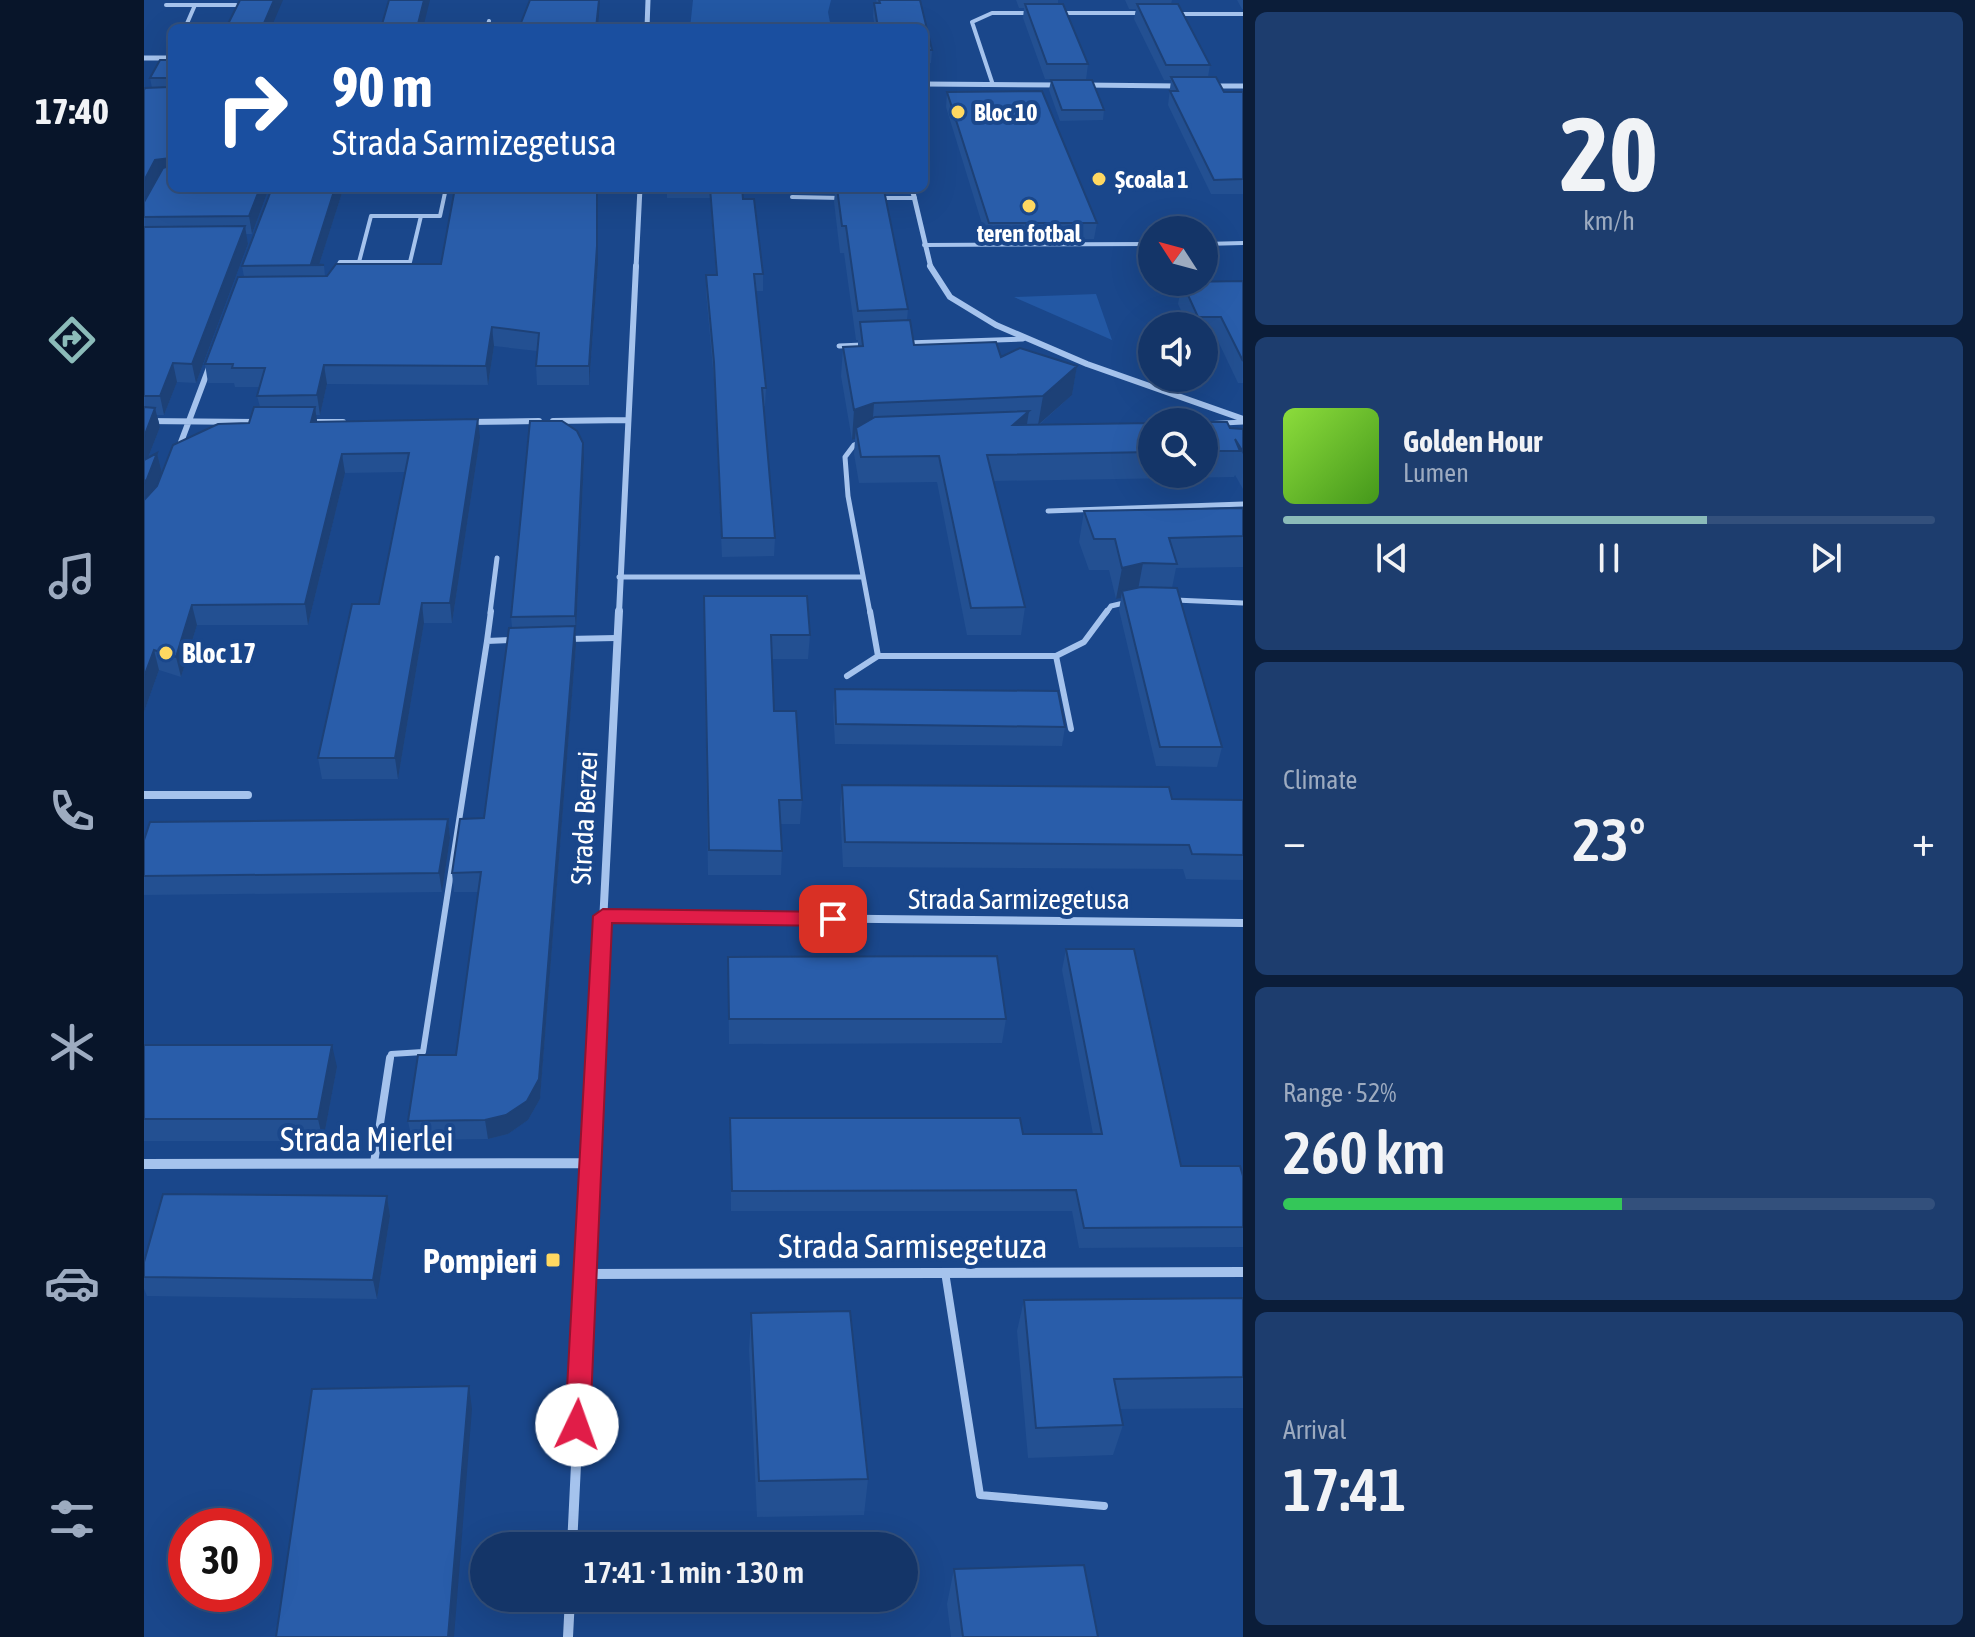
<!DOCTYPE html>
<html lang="en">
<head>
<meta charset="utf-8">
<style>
  body { margin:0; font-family:"Asap Condensed",sans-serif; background:#1d3d6e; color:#f1f3f6; height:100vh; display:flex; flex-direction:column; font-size:30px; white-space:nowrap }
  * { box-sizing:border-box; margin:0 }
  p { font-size:26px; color:#9dabc0 }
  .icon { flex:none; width:44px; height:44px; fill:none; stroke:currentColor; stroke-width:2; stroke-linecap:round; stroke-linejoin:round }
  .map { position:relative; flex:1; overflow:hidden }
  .side { display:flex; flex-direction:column; gap:12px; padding:12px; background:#0b1d39; width:732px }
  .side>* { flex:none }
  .hud { position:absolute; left:24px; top:24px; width:760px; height:168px; border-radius:12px; box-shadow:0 8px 32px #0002,0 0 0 2px #33507c; background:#1a4fa0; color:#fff; overflow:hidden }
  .needle { width:52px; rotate:306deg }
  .controls { position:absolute; left:994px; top:216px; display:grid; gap:16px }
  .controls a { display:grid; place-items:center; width:80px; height:80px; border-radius:50%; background:#143568; box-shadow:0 8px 32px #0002,0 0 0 2px #33507c; font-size:40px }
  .speed { position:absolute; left:24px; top:1508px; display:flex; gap:16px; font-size:40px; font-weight:700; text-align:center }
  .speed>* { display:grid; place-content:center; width:104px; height:104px; border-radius:50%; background:#143568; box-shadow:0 8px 32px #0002,0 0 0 2px #33507c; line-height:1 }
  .speed .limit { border:12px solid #d22; background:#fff; color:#111 }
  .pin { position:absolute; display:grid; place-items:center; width:68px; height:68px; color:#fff; margin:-34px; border-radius:16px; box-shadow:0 4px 12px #0006 }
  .me { position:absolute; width:88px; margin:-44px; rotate:3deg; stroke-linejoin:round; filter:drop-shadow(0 0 6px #0008) }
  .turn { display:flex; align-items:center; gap:28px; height:168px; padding:0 32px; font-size:36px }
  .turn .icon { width:104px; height:104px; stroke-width:2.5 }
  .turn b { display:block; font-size:56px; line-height:68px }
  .big { font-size:60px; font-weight:600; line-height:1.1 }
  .side .widget { flex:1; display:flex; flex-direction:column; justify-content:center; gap:12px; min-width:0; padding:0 28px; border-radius:12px; background:#1d3d6e }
  .side .dial { align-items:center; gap:0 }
  .dial b { font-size:104px; line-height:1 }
  .song { display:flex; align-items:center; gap:24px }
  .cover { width:96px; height:96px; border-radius:12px; background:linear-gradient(135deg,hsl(90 70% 55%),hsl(100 70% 35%)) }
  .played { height:8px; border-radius:4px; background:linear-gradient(90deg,#8bbbb9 65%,#33507c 65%) }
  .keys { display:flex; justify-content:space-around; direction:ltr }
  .heat { display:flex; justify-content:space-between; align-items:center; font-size:44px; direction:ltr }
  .charge { height:12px; border-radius:6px; background:linear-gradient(90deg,#34c759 52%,#33507c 0) }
  .trip { position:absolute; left:326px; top:1532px; width:448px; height:80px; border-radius:40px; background:#143568; box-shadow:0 8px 32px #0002,0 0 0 2px #33507c; font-weight:600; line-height:80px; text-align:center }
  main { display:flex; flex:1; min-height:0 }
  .tab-bar { display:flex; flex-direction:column; width:144px; justify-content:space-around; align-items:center; background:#08152a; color:#9dabc0 }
  .tab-bar .icon { width:56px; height:56px }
  .tab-bar .on { color:#8bbbb9 }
  .tab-bar b { font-size:36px; color:#f1f3f6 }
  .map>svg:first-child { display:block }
  .green { fill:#2358a4 }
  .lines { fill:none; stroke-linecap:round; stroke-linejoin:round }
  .service-far3 { stroke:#a5c3ed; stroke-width:4 }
  .service-far2 { stroke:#a5c3ed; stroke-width:5 }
  .service-far1 { stroke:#a5c3ed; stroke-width:6 }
  .service { stroke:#a5c3ed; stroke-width:8 }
  .minor-far3 { stroke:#a5c3ed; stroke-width:5 }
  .minor-far2 { stroke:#a5c3ed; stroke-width:6 }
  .minor-far1 { stroke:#a5c3ed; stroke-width:8 }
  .minor { stroke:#a5c3ed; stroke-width:10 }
  .wall { fill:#235092 }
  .shaded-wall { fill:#1d4177 }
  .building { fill:#295daa; stroke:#1d4177; stroke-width:2 }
  .route { fill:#e11d48; stroke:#92132f; stroke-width:2 }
  .poi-dot { fill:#ffd861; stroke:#1a478b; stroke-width:3 }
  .labels { text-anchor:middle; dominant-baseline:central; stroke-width:8; stroke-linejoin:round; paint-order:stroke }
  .far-poi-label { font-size:24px; font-weight:bold; fill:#fff; stroke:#1a478b; text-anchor:start }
  .poi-label { font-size:28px; font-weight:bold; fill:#fff; stroke:#1a478b; text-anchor:start }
  .street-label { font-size:28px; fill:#fff; stroke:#1a478b }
  .near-street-label { font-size:34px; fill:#fff; stroke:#1a478b }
  .near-poi-label { font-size:34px; font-weight:bold; fill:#fff; stroke:#1a478b; text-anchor:end }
</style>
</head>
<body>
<main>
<nav class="tab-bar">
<b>17:40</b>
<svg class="icon on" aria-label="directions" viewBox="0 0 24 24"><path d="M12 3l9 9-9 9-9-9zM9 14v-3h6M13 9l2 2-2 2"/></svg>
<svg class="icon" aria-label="music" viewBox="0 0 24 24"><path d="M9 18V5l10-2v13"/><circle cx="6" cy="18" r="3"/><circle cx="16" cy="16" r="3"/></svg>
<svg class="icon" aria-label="phone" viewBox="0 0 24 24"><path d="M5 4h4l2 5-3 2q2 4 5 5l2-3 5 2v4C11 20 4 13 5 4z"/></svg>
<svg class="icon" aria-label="climate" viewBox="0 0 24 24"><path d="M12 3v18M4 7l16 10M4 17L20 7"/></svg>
<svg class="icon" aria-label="car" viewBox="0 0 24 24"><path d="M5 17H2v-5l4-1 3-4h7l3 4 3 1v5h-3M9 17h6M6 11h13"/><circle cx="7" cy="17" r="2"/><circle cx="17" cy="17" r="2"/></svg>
<svg class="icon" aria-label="filters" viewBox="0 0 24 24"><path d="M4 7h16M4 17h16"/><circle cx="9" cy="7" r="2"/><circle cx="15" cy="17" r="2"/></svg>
</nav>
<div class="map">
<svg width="1099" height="1637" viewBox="0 0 1099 1637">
  <rect width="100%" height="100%" fill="#1a478b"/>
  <!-- green -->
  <path class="green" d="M549,0H687L684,12L687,28H546Z
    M952,294L968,340L870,297Z"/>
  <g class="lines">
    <!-- service-far3 -->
    <path class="service-far3" d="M22,5H51
      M915,13H999
      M1031,14H1099
      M41,28L51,5H92
      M343,28L345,21
      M849,85L828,22L848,13H887
      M648,197L697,198
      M736,198H771
      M1060,244L1099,243
      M780,245L1008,244
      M215,262L227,216H296L302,188
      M193,268L196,262H266L277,216"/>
    <!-- service-far2 -->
    <path class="service-far2" d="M192,271L194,266
      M763,343L879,339
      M695,346L719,345
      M1060,424L1099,422
      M717,442L710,445L701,457L704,496L726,613
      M904,511L1099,504
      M475,577H717
      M1031,600L1099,603
      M346,613L353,558
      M962,613L967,606L984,602"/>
    <!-- service-far1 -->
    <path class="service-far1" d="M347,611L343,641L368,640
      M726,611L734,656H912L940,642L963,611
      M423,639L472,638
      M912,656L927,729
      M703,676L734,656
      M246,1060L247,1054L279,1052L343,641"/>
    <!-- service -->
    <path class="service" d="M230,1163L246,1058
      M801,1272L836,1495L960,1506"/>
    <!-- minor-far3 -->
    <path class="minor-far3" d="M503,28L504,0
      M0,58H28
      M780,84L914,85
      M940,85L1034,86
      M1068,86H1099
      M768,188L787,268
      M492,268L496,188"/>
    <!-- minor-far2 -->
    <path class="minor-far2" d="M786,266L806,297L852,325L943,364L1099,419
      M0,421L115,422
      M409,421L484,420
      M165,422H199
      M325,422L395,421
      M34,450L66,365
      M475,613L492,266"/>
    <!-- minor-far1 -->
    <path class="minor-far1" d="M0,795H104
      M459,916L1099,923
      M452,1060L475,611"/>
    <!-- minor -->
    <path class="minor" d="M0,1164L446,1163
      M440,1274L1099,1272
      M428,1546L452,1058
      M424,1637L426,1598"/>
  </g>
  <!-- wall -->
  <path class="wall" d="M732,0H776L788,50L787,63H780V28H731L729,16L730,3H733Z
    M872,0H914V4L944,64L942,80L901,79L879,18L880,8H875Z
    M981,0H1028L1027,4L1066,65L1064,77L1080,92H1099V194H1067L1024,105L1027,80H1020L990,19L992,9H985Z
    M1093,0H1099V9H1098Z
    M28,60V188H125L108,234H102L104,244L52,383L33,382L20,415H13L16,427L4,458L13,453L18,473L12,487L105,423L116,407L113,396L116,387H91L90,383H64L61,364L100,277L98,266L128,188H297L296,194L198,193L175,265H180L181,276L297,264L310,194H306L305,188H453L454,264L445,385H393L392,366L393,351L350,346L344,385L183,384L176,415H172L173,422L336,438L308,623H280L254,779H178L174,758L235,604L261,472L201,473L164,625H53L37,677L15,670L0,712V90L8,88L6,78Z
    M907,80L960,110L959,120L916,121L905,90Z
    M803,92L953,223L950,239L843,240L802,107Z
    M523,188H598L599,199L619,274V291H612L622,388L621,406H620L631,538L630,556L578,557L570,380L562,292V275H572L566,198H523Z
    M682,188H732L764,309L763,320L770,345L857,357L933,366L928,395L895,425L1008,423V474H1060V422L1086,428L1099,429V489L1091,475L1090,477L850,481L881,607L877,635H823L793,482L715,483L710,454L711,439L708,440L697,376L699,347L714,346V340H712L700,253H696L690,202L691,191L682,190Z
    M1099,281V383H1094L1073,339H1060V326H1044L1034,304L1038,282Z
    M440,459L432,633H431L432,645L396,1099L384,1120L364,1134L344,1139L268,1140L264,1121L312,1055L334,892H310L308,873L340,818L368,627L367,617Z
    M1099,508V567L1032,568L1028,588L1078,747L1073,767L1012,766L975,610L977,598L972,599L965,570H945L935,542L940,511Z
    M560,620L666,635L664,659H628L630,711L658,800L656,824H636L638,851L637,875H564Z
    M691,689L921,727L918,746L691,744L689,708Z
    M698,785L1028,799L1099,800V880L1042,879L1039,869L699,867L696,809Z
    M304,819L306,838L298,892L0,895V840Z
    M922,949L1037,1166L1099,1176V1247L935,1248L928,1211H587L586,1118L879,1134H949L918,970Z
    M584,957L862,1019L858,1043L585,1044Z
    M0,1045L193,1067L179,1141H0Z
    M243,1196L246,1216L233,1299L3,1296L0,1289V1262Z
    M1099,1298V1408L976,1409L979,1425L969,1455L884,1458L873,1331L880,1300Z
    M607,1313L724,1479L720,1515L613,1517L605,1350Z
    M810,1569L954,1637H807L803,1604Z"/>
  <!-- shaded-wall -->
  <path class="shaded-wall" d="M130,0H139L127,28H118Z
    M280,0H286L279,28H273Z
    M455,0H456L454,28H452Z
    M26,158L28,166L0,206V181L11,160Z
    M116,188H125L108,234L105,216Z
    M191,188H197L198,193L175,265L167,264Z
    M453,188L454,264L445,385V366Z
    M101,226L104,244L52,383L48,364Z
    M348,327L350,346L344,385L342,366Z
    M29,363L33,382L20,415L16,396Z
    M180,365L183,384L176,415L173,395Z
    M933,366L928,395L894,425L899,396Z
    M730,403L728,432L712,428L711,439L708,440L710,410Z
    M171,407L174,427L167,422Z
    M11,408L16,427L0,468V437Z
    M885,411L881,437L869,425Z
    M334,419L336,438L308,623L306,603Z
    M439,443L440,459L432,633L431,616Z
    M13,453L18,473L8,499L0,508V483Z
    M198,454L201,473L164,625L161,604Z
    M999,563L993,595L978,591L977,598L972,599L978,568Z
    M278,603L280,623L254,779L251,758Z
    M48,605L53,625L37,677L32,657Z
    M431,626L432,645L396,1099L384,1120L364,1134L344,1139L341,1120Z
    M10,650L15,670L0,712V677Z
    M304,819L306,838L298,892L295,873Z
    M188,1045L193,1067L179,1141L174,1119Z
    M243,1196L246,1216L233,1299L229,1280Z
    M325,1386L328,1409L310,1637H304Z"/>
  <!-- building -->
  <path class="building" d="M96,0H130L118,28H82Z
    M245,0H280L273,28H237Z
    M386,0H455L452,28H375Z
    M735,0H776L788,50H780V28H734L730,3H736Z
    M881,4H919L944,64H903Z
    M993,4H1034L1066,65H1022Z
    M16,60H28V81L26,78H6Z
    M1027,77H1072L1080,92H1099V179L1070,180L1026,91H1034Z
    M907,80H948L960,110H918Z
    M28,85V162L26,158L11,160L0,181V90L1,88L25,87Z
    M898,91L953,223H845L803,92Z
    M28,165V188H116L105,216L0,217V202L19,168Z
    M128,188H191L167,264L180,265L98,266Z
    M311,188H453V246L445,366H392L395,333L348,327L342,366L180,365L173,395L113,396L121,368H88L89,364H61L94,277L183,276L192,264H297Z
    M566,188H598L599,199H610L619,274H610L622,388H618L631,538H578L570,362L562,275H573Z
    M693,188H732V190H740L764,309L714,311L702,226H698Z
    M101,226L48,364L29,363L16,396H0V227Z
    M1099,281V361L1077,317H1054L1038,282Z
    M766,320L770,345L852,342L857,357L876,348L933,366L899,396L730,403L710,410L699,347L719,346L716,322Z
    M0,407L11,408L0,437Z
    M110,407H171L167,422L334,419L306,603H278L251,758H174L208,604H235L265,453L198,454L161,604L48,605L32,657L10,650L0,677V500L13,486L29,445L74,424L105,423Z
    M885,411L869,425L1008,423V452L843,455L881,607L827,608L795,456L717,457L712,428L731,417Z
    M386,421H418L433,431L439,443L431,616L367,617Z
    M1060,422H1083L1086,428L1099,429V452L1091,439L1096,451H1060Z
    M13,453L3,479L0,483V460Z
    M1099,508V536L1025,538L1033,564L999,563L978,568L971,539H950L940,511Z
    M997,587L1033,588L1078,747H1016L978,591Z
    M560,596H663L666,635H627L630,711H652L658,800H635L638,851L565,850Z
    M431,626L395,1079L383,1101L362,1115L341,1120L264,1121L274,1055H312L337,872L308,873L316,819L340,818L365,628Z
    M691,689L914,691L921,727L692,724Z
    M698,785L1025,787L1028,799L1099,800V855L1048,854L1045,845L701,842Z
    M304,819L295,873L0,876V840L6,822Z
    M922,949H990L1037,1166H1096L1099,1176V1227L940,1228L932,1190L588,1191L586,1118H876L879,1134H958Z
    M853,956L862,1019H585L584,957Z
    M0,1045H188L174,1119H0Z
    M19,1194L243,1196L229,1280L0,1277V1262Z
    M1099,1298V1377L970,1379L979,1425L892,1428L880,1300Z
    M706,1311L724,1479L615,1481L607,1313Z
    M325,1386L304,1637H132L168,1389Z
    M940,1565L954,1637H819L810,1569Z"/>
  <!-- route -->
  <path class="route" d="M459,909L689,912L698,919L689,926L468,923L446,1425L442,1433L433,1437L425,1433L421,1425L449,916Z"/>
  <!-- markers -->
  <g class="poi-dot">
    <circle cx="814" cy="112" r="8"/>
    <circle cx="955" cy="179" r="8"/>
    <circle cx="885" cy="206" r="8"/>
    <circle cx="22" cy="653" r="8"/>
    <rect x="401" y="1252" width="16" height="16" rx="4"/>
  </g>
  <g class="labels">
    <!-- far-poi labels -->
    <g class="far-poi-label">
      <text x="830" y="112">Bloc 10</text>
      <text x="971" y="179">Școala 1</text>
      <text x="885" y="233" text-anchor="middle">teren fotbal</text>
    </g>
    <!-- poi labels -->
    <g class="poi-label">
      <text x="38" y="653">Bloc 17</text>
    </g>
    <!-- street labels -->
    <g class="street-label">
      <text transform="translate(440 818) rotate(-87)">Strada Berzei</text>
      <text x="875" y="899">Strada Sarmizegetusa</text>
    </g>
    <!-- near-street labels -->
    <g class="near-street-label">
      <text x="223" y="1138">Strada Mierlei</text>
      <text x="769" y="1245">Strada Sarmisegetuza</text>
    </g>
    <!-- near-poi labels -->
    <g class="near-poi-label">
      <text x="393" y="1260">Pompieri</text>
    </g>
  </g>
</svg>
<div class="controls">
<a><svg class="needle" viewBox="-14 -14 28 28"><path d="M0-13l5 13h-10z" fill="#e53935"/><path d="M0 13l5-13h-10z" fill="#9dabc0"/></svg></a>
<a><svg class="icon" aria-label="sound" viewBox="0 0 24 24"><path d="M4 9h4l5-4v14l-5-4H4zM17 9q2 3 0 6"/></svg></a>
<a><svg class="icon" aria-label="search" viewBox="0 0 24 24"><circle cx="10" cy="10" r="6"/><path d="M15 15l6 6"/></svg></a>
</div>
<div class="speed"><div class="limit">30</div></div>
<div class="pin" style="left:689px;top:919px;background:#d93025"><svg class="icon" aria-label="arrive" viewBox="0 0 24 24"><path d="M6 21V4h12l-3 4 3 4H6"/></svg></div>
<svg class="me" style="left:433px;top:1425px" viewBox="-20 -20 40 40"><circle r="19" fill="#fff"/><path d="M0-13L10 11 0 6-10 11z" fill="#e11d48"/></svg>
<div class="trip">17:41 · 1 min · 130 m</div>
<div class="hud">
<div class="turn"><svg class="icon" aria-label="right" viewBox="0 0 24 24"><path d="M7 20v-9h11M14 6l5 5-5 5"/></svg><div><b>90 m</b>Strada Sarmizegetusa</div></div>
</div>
</div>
<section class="side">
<div class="widget dial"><b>20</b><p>km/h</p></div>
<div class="widget">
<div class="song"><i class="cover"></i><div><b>Golden Hour</b><p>Lumen</p></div></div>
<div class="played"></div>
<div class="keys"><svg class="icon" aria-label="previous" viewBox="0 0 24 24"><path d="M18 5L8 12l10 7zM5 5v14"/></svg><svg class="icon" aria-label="pause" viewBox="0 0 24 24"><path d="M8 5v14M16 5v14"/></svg><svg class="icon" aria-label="next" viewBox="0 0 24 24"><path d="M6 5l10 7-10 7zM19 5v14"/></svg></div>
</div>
<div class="widget"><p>Climate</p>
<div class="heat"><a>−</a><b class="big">23°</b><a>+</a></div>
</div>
<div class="widget"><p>Range · 52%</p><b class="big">260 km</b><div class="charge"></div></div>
<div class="widget"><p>Arrival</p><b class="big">17:41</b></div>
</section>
</main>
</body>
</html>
